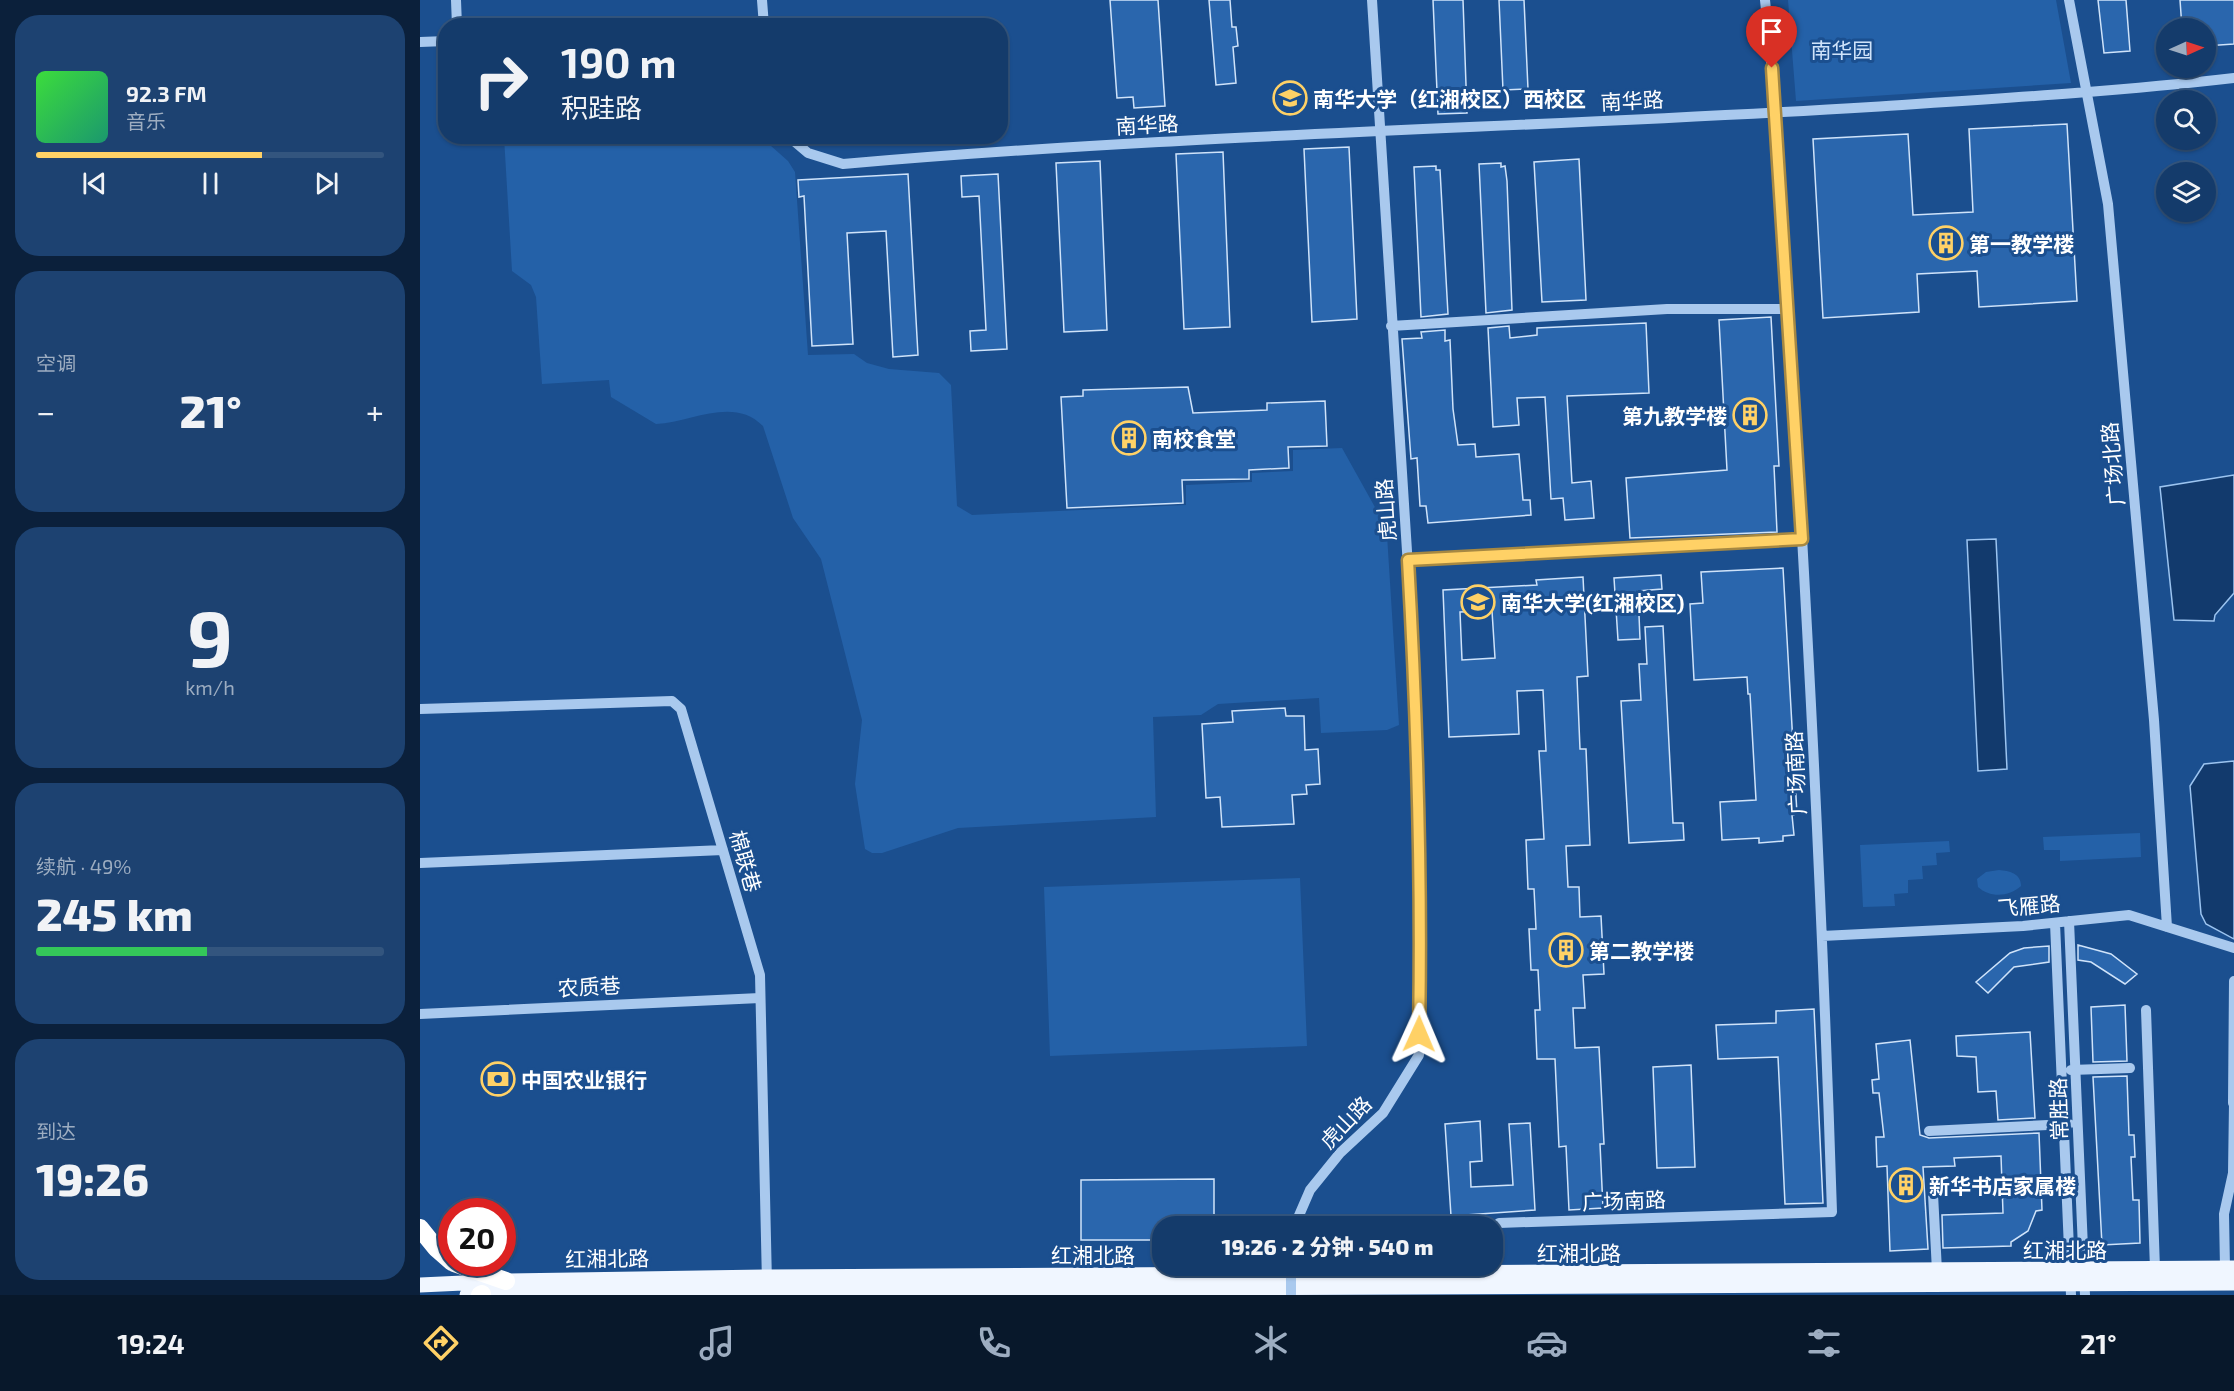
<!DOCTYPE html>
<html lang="zh">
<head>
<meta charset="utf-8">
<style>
  body { margin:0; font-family:"Exo 2","Noto Sans SC",sans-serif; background:#1d4271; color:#f1f3f6; height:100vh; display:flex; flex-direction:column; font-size:22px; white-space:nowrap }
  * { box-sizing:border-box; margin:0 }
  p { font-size:20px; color:#9dadc1 }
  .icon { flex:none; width:33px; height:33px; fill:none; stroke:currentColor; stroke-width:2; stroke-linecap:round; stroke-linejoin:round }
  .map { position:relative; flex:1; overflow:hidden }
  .sheet { display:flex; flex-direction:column; gap:15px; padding:15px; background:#0b203b; width:420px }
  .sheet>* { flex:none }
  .banner { position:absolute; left:18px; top:18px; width:570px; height:126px; border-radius:24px; box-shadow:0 2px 4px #0004,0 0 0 2px #33557e; background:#143b6b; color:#f1f3f6; overflow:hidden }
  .needle { width:39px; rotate:87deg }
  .tools { position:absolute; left:1736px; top:18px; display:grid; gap:12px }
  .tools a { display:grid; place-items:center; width:60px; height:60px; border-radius:50%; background:#143b6b; box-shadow:0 2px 4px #0004,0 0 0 2px #33557e; font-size:30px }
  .speed { position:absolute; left:18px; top:1198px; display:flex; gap:12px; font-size:30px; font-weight:700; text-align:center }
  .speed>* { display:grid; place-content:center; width:78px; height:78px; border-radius:50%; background:#143b6b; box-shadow:0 2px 4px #0004,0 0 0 2px #33557e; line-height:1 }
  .speed .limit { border:9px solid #d22; background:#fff; color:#111 }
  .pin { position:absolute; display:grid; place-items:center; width:51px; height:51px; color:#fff; margin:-62px -26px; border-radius:50% 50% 50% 0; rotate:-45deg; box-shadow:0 0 6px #0007 }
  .pin .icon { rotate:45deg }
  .me { position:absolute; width:66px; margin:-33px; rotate:1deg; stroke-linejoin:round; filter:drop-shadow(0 0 4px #0008) }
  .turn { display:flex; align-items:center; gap:21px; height:126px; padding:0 24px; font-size:27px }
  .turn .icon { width:78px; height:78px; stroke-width:2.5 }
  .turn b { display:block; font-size:42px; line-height:51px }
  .big { font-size:45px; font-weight:800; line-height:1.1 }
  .sheet .widget { flex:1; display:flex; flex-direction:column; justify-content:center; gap:9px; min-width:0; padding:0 21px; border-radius:24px; background:#1d4271 }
  .sheet .dial { align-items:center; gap:0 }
  .dial b { font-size:78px; line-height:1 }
  .song { display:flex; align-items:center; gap:18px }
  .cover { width:72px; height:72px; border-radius:9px; background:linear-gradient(135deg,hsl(120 70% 55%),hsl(160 70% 35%)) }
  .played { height:6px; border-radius:3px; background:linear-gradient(90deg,#ffd166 65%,#33557e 65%) }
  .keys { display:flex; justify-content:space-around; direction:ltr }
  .heat { display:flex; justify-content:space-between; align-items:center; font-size:33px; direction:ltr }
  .charge { height:9px; border-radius:4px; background:linear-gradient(90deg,#34c759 49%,#33557e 0) }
  .trip { position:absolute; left:732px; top:1216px; width:351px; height:60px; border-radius:24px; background:#143b6b; box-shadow:0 2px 4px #0004,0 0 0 2px #33557e; font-weight:800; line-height:60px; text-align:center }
  .menu { display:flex; height:96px; justify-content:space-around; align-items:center; background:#08182b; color:#9dadc1 }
  .menu .icon { width:42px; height:42px }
  .menu .active { color:#ffd166 }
  .menu b { font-size:27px; color:#f1f3f6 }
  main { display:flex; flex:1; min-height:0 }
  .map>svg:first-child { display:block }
  .green { fill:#2461a8 }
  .water { fill:#123a6d; stroke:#9cc4f0; stroke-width:1.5 }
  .building { fill:#2a66ad; stroke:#cfe3fa; stroke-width:1.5; fill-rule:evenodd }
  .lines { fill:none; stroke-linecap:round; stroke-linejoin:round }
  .minor { stroke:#a9c9ee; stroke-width:10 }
  .major { stroke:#f0f6ff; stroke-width:15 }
  .highway { stroke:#fff; stroke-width:18 }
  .minor-bridge { stroke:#a9c9ee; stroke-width:10 }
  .route-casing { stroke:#a68842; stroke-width:15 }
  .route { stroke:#ffd166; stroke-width:10 }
  .labels { text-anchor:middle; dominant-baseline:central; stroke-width:6; stroke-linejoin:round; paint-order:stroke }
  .park-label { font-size:21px; fill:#cfe3fa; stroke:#1b4f8f }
  .poi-label { font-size:21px; font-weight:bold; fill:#fff; stroke:#1b4f8f; text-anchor:start }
  .street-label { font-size:21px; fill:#fff; stroke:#1b4f8f }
</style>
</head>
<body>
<main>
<section class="sheet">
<div class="widget">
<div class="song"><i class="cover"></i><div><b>92.3 FM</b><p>音乐</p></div></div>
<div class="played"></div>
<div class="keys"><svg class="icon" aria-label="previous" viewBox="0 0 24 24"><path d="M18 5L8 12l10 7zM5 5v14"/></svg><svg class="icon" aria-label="pause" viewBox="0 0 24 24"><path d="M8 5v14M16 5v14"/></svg><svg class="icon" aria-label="next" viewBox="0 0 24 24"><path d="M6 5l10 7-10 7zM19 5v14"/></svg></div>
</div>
<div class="widget"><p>空调</p>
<div class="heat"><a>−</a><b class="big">21°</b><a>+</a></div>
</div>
<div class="widget dial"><b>9</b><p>km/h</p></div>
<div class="widget"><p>续航 · 49%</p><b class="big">245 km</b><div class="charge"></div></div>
<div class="widget"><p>到达</p><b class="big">19:26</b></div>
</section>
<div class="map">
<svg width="1814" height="1295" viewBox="0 0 1814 1295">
  <rect width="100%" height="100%" fill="#1b4f8f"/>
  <!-- green -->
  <path class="green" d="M1368,0H1636L1651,83L1376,101Z
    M84,137H341L368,161L375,172L388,355L434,354L447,363L469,369L519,373L531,385L537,506L552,515L766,505V485L832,482V473L873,471V450L922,448L961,518L967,535L979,725L967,730L901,733L899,698L798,704L781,715L733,717L736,817L538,828L462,853H452L445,849L435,784L442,720L401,559L373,518L343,426C314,396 271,422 236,424L191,397L189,380L122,384L116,297L111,285L92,271Z
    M1720,833L1721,857L1640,861V850H1624L1623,837Z
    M1529,841L1530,852L1516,853L1517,865L1502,866L1503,879L1488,880V893L1474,894L1475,906L1443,907L1440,845Z
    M1579,870C1589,871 1601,873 1601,886C1589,897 1570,898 1558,887L1557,879L1566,872Z
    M880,878L887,1046L630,1056L624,887Z"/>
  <!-- water -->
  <path class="water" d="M1814,475V593L1795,615L1794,621L1754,620L1740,487Z
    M1576,539L1587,769L1558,771L1547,540Z
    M1814,761V939L1786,924L1781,914L1770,786L1784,764Z"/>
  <!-- building -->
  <path class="building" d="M690,0H738L745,106L714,108L713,97L697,98Z
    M789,0H810L812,27H816L818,46L813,47L816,83L796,85Z
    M1013,0H1043L1047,113L1018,114Z
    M1079,0H1104L1108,89L1083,90Z
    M1678,0H1706L1710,51L1684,53Z
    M1760,0H1814V44L1785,46V28H1762Z
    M1647,124L1657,301L1559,307L1557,271L1497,274L1499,312L1403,318L1393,139L1488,134L1493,215L1553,212L1549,129Z
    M929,147L937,319L892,322L884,149Z
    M803,152L810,327L764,329L756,154Z
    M1159,159L1166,300L1122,302L1114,162Z
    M680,161L687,330L644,332L636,163Z
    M1081,163V167L1085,166L1087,181L1092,310L1066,313L1059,164Z
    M1016,166V170H1020L1028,314L1001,317L994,167Z
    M488,174L498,355L473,357L466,231L427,233L433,344L392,346L384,196L379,197L378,180Z
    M578,174L587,349L551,351L550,331L566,330L559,196L542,197L541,176Z
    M1351,317L1359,466H1354L1357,532L1210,538L1206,478L1307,470L1299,320Z
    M1226,323L1229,393L1147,396L1152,483L1171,481L1174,518L1145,520L1143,498L1131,499L1125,397L1097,398L1099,425L1073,427L1068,328L1089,326L1090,338L1117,335V328Z
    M1025,330V341L1030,340L1033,409L1038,445L1055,444L1056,457L1099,454L1103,500H1110L1111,515L1008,523L1006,506H1000L997,458L991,459L982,339L1002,338L1001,332Z
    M768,387L773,413L847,410V403L905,401L907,446L868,447L869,468L829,470V479L762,480L763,503L647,508L641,397L663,396V390Z
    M1363,568L1377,814L1372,815L1374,835L1363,836V841L1339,843V838L1302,840L1300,802L1336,800L1330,694H1328L1327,677L1274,680L1270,604L1283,603L1281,572Z
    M1241,575L1242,589L1218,591L1220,639L1198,640L1194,578Z
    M1163,577L1168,676L1157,677L1160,749H1166L1170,845L1146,846L1148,887H1159L1160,917L1181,916L1184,974L1163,975L1165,1008H1153L1155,1048L1179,1047L1184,1144H1180L1183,1208L1149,1210L1146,1146L1139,1147L1135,1059H1117L1115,1010H1120L1118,970H1111L1109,929H1116L1114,889H1108L1106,840L1124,839L1119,751H1126L1123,690L1097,691L1099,734L1029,737L1023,590L1117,585L1116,580ZM1072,611L1075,658L1042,660L1040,612Z
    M1243,626L1253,823H1263L1264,840L1209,843L1201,701L1221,700L1219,664H1227L1225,627Z
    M865,708L866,716H884L885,750L898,749L900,784L886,785L887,794L872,795L874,824L802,827L800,797L786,798L782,724L813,722L812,711Z
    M1658,945L1691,954L1717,974L1705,984L1671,962L1658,960Z
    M1629,946V962L1594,967L1568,993L1556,982L1590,953L1604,948Z
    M1705,1005L1707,1061L1673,1062L1671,1007Z
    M1394,1009L1403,1203L1365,1204L1358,1057L1298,1059L1296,1025L1356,1023V1011Z
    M1610,1032L1615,1118L1578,1120L1576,1091L1558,1092L1556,1057L1537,1056L1536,1036Z
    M1490,1040L1500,1135L1509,1138L1619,1133L1622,1210L1616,1211L1608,1231L1591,1242V1246L1523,1248L1522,1215L1583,1213L1581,1156L1534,1158L1535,1166L1503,1167L1508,1249L1470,1251L1467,1166L1457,1167L1456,1137H1464L1459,1093H1453L1452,1080L1459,1079L1456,1044Z
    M1271,1065L1275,1167L1237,1168L1233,1067Z
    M1707,1076L1709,1135H1714L1715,1157H1711L1713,1200H1719L1720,1243L1682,1245L1673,1077Z
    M1060,1121L1062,1161L1050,1162L1051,1187L1093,1185L1089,1124L1110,1123L1115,1210L1031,1216L1025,1124Z
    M794,1179V1227H742V1240H661V1180Z"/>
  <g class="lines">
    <!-- minor -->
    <path class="minor" d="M36,0L37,26
      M342,0L344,26
      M1649,0L1688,204L1734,720L1747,927
      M0,42L26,41
      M368,136L388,153L423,164C765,134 1109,128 1451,107C1572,99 1693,92 1814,78
      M971,326L1247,309H1369
      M988,559L1382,539
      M0,709L252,701L261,709L340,975L347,1283
      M0,863L303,850
      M1649,921L1665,1295
      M1635,923L1651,1295
      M1402,936L1603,926L1709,915L1814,948
      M1726,1010L1735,1269
      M0,1014L340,998
      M1651,1070L1710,1068
      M1813,1103L1814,981
      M1509,1131L1649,1124
      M1513,1194L1517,1271
      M1079,1223L1412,1212C1404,958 1392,704 1377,450C1368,300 1361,150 1345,0
      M874,1227L890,1190L920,1153L963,1113L999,1055L1001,952L996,693L952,0
      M1805,1268L1804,1214L1813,1173L1814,1103"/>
    <!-- major -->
    <path class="major" d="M0,1285L86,1281L347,1277L1814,1268
      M47,1295L347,1290L1814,1283"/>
    <!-- highway -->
    <path class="highway" d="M0,1228L16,1248L32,1262
      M34,1263L86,1281
      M60,1295L62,1294"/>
    <!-- minor-bridge -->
    <path class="minor-bridge" d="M871,1266V1295"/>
  </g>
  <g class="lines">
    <defs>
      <path id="route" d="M999,1034C1002,876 997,718 988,560L1382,539L1352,68"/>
    </defs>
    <!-- route casing -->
    <use href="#route" class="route-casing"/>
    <!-- route -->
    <use href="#route" class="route"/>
  </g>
  <!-- icons -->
  <defs>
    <symbol id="university-ring" viewBox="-11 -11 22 22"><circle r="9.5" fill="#1b4f8f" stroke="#ffd166" stroke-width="1.5"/><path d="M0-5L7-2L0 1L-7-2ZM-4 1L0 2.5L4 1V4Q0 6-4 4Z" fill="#ffd166"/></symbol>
    <symbol id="building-ring" viewBox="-11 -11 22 22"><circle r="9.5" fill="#1b4f8f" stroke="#ffd166" stroke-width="1.5"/><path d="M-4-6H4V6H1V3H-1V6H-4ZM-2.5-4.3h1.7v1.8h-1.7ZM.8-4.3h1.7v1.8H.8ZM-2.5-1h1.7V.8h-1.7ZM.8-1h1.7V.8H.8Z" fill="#ffd166"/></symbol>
    <symbol id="bank-ring" viewBox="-11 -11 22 22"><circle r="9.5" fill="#1b4f8f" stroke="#ffd166" stroke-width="1.5"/><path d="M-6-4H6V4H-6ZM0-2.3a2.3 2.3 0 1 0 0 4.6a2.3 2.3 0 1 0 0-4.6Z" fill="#ffd166"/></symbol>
  </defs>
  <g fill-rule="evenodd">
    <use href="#university-ring" x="851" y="79" width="38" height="38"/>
    <use href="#building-ring" x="1507" y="224" width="38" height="38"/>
    <use href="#building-ring" x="1311" y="396" width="38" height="38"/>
    <use href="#building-ring" x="690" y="419" width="38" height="38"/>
    <use href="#university-ring" x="1039" y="583" width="38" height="38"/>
    <use href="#building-ring" x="1127" y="931" width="38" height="38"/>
    <use href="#bank-ring" x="59" y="1060" width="38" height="38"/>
    <use href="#building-ring" x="1467" y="1166" width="38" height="38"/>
  </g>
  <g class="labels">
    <!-- park labels -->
    <g class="park-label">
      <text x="1422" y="49">南华园</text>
    </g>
    <!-- poi labels -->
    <g class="poi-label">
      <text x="893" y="98">南华大学（红湘校区）西校区</text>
      <text x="1549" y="243">第一教学楼</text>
      <text x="1307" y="415" text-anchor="end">第九教学楼</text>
      <text x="732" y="438">南校食堂</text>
      <text x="1081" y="602">南华大学(红湘校区)</text>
      <text x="1169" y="950">第二教学楼</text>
      <text x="101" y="1079">中国农业银行</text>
      <text x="1509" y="1185">新华书店家属楼</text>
    </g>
    <!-- street labels -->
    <g class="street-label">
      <text transform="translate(1212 100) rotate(-3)">南华路</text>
      <text transform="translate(727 124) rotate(-3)">南华路</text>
      <text transform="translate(1692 464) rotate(-95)">广场北路</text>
      <text transform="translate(965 510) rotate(-94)">虎山路</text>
      <text transform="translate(1375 773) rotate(-93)">广场南路</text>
      <text transform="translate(326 861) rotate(74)">棉联巷</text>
      <text transform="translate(1609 905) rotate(-5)">飞雁路</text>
      <text transform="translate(169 986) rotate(-3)">农质巷</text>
      <text transform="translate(1638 1109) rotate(-92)">常胜路</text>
      <text transform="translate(925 1122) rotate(-46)">虎山路</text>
      <text transform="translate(1204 1200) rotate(-2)">广场南路</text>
      <text x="1645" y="1249">红湘北路</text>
      <text x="1159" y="1252">红湘北路</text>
      <text x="673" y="1254">红湘北路</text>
      <text transform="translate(187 1258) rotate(-1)">红湘北路</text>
    </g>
  </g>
</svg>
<div class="tools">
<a><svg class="needle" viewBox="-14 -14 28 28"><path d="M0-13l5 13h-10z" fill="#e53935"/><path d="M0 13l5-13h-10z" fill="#9dadc1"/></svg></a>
<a><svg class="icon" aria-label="search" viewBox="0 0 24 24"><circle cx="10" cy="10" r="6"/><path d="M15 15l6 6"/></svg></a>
<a><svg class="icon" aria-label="layers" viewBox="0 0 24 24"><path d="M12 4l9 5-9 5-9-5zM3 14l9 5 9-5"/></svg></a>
</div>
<div class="speed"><div class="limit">20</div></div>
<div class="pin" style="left:1352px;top:68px;background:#d93025"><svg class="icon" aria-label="arrive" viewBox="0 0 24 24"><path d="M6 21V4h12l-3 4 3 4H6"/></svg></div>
<svg class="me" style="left:999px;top:1034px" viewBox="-20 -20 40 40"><path d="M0-17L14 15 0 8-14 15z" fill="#ffd166" stroke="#fff" stroke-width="4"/></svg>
<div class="trip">19:26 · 2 分钟 · 540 m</div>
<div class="banner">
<div class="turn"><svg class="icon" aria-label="right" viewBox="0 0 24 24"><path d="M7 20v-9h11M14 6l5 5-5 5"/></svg><div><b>190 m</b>积跬路</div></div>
</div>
</div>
</main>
<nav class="menu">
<b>19:24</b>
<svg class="icon active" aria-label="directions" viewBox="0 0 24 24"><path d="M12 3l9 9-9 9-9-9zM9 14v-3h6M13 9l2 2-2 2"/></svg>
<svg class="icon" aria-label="music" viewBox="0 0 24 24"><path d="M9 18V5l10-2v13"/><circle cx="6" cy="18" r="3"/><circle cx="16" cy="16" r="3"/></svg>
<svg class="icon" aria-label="phone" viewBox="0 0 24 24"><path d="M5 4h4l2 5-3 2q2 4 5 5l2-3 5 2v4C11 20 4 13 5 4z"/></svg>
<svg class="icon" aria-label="climate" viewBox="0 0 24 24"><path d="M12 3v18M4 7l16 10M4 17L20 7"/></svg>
<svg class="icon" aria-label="car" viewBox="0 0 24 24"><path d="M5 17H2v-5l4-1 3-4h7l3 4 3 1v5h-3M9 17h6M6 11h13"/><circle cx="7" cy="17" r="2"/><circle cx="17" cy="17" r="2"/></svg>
<svg class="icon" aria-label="filters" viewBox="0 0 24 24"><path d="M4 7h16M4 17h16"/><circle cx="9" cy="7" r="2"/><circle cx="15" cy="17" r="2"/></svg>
<b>21°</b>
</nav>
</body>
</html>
